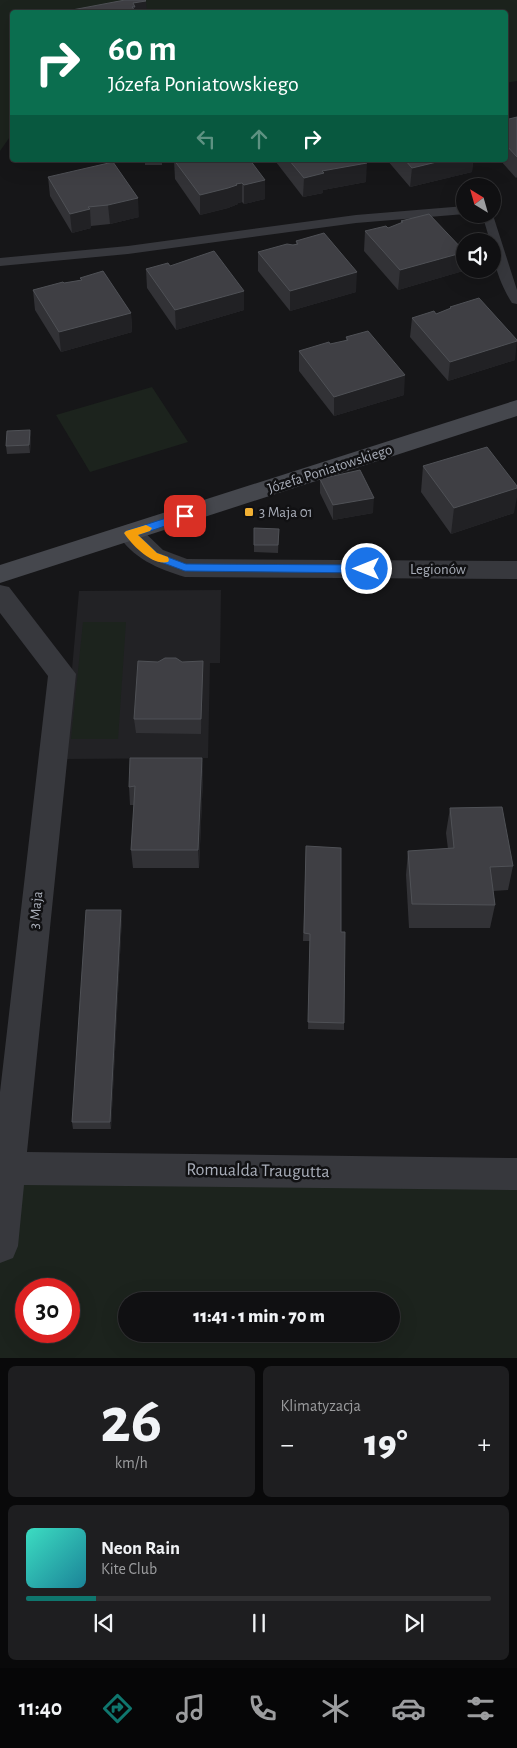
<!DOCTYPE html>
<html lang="pl">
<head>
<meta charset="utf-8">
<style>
  body { margin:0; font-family:"Alegreya Sans",sans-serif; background:#1e1e20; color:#f1f3f6; height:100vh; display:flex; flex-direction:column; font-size:19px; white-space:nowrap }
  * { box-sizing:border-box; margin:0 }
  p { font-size:16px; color:#9c9d9f }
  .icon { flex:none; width:28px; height:28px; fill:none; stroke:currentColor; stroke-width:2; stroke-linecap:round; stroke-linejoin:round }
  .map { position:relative; height:1358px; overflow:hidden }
  .panel { display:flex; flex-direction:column; gap:8px; padding:8px; background:#09090a; flex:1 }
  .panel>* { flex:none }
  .guide { position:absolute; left:10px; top:10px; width:498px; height:152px; border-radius:5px; box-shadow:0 5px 20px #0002,0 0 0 1px #303032; background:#0b6e4f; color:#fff; overflow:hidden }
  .needle { width:32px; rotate:323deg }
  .buttons { position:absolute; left:456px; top:178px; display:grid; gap:10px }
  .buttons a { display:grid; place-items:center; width:45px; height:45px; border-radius:50%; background:#101012; box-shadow:0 5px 20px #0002,0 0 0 1px #303032; font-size:25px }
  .speed { position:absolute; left:15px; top:1278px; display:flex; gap:10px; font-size:25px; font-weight:700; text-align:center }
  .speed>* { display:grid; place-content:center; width:65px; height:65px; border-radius:50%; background:#101012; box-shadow:0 5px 20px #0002,0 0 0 1px #303032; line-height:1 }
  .speed .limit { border:8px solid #d22; background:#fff; color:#111 }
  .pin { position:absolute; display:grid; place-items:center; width:42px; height:42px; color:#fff; margin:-21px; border-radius:10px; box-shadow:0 2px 8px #0006 }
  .me { position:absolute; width:55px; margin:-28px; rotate:270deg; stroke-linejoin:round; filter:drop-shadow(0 0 4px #0008) }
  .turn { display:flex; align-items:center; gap:18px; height:105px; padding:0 15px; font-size:22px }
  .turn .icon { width:65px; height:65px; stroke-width:2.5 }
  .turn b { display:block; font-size:35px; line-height:42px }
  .lanes { display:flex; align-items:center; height:48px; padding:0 15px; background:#0003; justify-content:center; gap:25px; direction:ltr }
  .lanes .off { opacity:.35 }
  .big { font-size:38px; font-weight:800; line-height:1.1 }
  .panel .tile { flex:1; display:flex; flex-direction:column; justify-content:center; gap:8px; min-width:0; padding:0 18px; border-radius:8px; background:#1e1e20 }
  .panel .dial { align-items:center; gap:0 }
  .dial b { font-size:65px; line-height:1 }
  .song { display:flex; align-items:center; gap:15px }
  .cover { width:60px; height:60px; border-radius:8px; background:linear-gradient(135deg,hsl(170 70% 55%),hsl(190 70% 35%)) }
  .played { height:5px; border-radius:2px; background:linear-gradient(90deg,#0f766e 15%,#303032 15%) }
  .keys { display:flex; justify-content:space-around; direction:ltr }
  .heat { display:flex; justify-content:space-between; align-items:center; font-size:28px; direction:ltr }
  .panel .tiles { flex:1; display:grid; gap:8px; grid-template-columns:1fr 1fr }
  .tile:last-child { grid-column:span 2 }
  .trip { position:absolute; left:118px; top:1292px; width:282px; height:50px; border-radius:25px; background:#101012; box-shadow:0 5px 20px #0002,0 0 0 1px #303032; font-weight:800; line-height:50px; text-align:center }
  .menu { display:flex; height:80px; justify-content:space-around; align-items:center; background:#060607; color:#9c9d9f }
  .menu .icon { width:35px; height:35px }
  .menu .active { color:#0f766e }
  .menu b { font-size:22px; color:#f1f3f6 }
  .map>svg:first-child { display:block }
  .built { fill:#222225 }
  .green { fill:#1c231d; fill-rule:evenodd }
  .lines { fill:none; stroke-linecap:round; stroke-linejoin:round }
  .lane { fill:#37383d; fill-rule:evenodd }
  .street { fill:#37383d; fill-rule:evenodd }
  .secondary { fill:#45474d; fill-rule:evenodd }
  .wall { fill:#323236 }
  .shaded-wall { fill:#212124 }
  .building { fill:#3f3f44; stroke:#4f5156 }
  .route { fill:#1a73e8; stroke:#114b97 }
  .slow { fill:#f59e0b }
  .poi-dot { fill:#f2b134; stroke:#111113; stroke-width:2 }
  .labels { text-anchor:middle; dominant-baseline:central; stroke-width:5; stroke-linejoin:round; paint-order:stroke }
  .street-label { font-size:15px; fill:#a8adb8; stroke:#111113 }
  .poi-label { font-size:15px; fill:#a8adb8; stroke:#111113; text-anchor:start }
  .near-street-label { font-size:18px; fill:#a8adb8; stroke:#111113 }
</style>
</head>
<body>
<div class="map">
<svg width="517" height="1358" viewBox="0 0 517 1358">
  <rect width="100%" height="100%" fill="#161618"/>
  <!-- built -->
  <path class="built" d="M221,590L220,663H210L208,758L64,759L79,591Z"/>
  <!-- green -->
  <path class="green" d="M0,0H517V81L505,83V12H12V134L0,151Z
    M152,387L188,442L90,472L56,415Z
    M83,622H126L118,739H71Z
    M517,1165V1358H0V1246L8,1168ZM26,1289H69V1331H26ZM126,1301H391V1334H126Z"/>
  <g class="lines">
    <!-- lane -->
    <path class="lane" d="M465,206V214L356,223L128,254L0,266V258L128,246L356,215Z
      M492,212L517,290V304L512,303C501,286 492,262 492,241H490L482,214H492Z"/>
    <!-- street -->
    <path class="street" d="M130,524L139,527L163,550L187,559L517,561V579L185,577C158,569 132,558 117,533L121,527Z
      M0,585L9,587L76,674L27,1152L517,1158V1190L24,1185L18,1246L13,1258L0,1263V1092L48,676L0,613Z"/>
    <!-- secondary -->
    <path class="secondary" d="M517,400V416L0,583V565Z"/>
  </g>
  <!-- wall -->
  <path class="wall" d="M517,117V177L516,178L500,160H505V120Z
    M145,160H162V165H145Z
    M174,160H250L265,199L244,204L242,202L238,203V204L228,208L200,215L175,179Z
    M276,160H364L366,182L323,190V193L303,197L276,162Z
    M387,160H473L472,172L410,187Z
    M48,177L139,217L110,224L91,226V228L72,233L50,196Z
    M401,221L465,252L463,271L398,290L364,251L365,231L388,228L401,223Z
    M296,241L356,292L290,311L258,271V252L296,244Z
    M170,266L244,310L176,330L147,288L146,269Z
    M80,278L131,313L132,332L61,352L35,310L33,290L81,280Z
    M450,307L515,360L448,381L410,337L412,318L436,314L450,309Z
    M346,337L404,395L334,416L299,371V351L346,341Z
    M30,430L31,437L30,453L7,454L6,446Z
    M423,466L514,513L451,534L421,492Z
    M320,479L373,513L333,520L320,493Z
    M254,528L279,529L278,553L254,552Z
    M203,676L201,734L136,733L134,719Z
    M202,758L203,777L199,868H133L131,850L134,805H130L129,787Z
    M450,808L513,866L508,890L493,891L495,905L490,928H409L406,875L408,851L448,849L446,833Z
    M306,846L341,932L344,1023V1030L308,1029L310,941H303Z
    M122,917L111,1129H73L72,1122Z"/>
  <!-- shaded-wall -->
  <path class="shaded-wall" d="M146,1L147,12H132L133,3Z
    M445,160H473L472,172L410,187L412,168Z
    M367,163L366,182L323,190V193L303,197L304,178L322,171Z
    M265,180V199L244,204V185Z
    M242,183V202L238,203V204L228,208L200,215V195Z
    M138,198L139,217L110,224L108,205Z
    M90,209L91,228L72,233L70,214Z
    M465,252L463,271L398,290L400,270Z
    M357,272L356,292L290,311V291Z
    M244,291V310L176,330L175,310Z
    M131,313L132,332L61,352L59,332Z
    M517,341L515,360L448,381L450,362Z
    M405,375L404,395L334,416V397Z
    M30,430L31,437L30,453L29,445Z
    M517,488V497L514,513L451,534L454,508Z
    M374,498L373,513L333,520V505Z
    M203,661V676L201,734V719Z
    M202,758L203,777L199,868L198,850Z
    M121,910L122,917L111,1129L110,1122Z"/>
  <!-- building -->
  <path class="building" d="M125,0H145L146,1L133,3L135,7H132L136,12H73L72,10Z
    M517,117V157L505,144V120Z
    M174,160H250L265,180L244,185L242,183L236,184L237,185L228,188L200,195Z
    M289,160H364L367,163L322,171L324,173L304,178Z
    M405,160H445L412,168Z
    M113,162L138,198L108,205L88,207L90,209L70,214L48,177Z
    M429,214L465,252L400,270L365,231L386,226L388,228L403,222L401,221Z
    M324,233L357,272L290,291L258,252L287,244L293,245L298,244L296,241Z
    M214,251L244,291L175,310L146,269L168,263L170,266Z
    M103,271L131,313L59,332L33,290L63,282L64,283L82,280L80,278Z
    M479,298L517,340V341L450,362L412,318L434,311L436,314L451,308L450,307Z
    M368,331L405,375L334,397L299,351L329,342L330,344L348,340L346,337Z
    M30,430L29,445L6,446L7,431Z
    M487,447L517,486V488L454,508L423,466Z
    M360,470L374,498L333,505L320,479Z
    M254,528L279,529L278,545H254Z
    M165,658H176L182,662L203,661L201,719H134L138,661L158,662Z
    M130,758H202L198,850H131L135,786L129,787Z
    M502,807L513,866L490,867L495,905L412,904L408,851L454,848L450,808Z
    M306,846L341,848V932H345L344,1023L308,1022L310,934L304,933Z
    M86,910H121L110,1122H72Z"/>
  <!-- route -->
  <path class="route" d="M185,512L189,513L190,516L189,518L138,535L157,553L186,564L367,565L372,569L367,573L185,571L150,558L124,533L126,531Z"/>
  <!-- slow -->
  <path class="slow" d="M146,525L152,528L150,531L138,535L157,553L168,557L169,560L168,562C152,566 132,545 124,533L126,531Z"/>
  <!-- markers -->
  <rect class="poi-dot" x="244" y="507" width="10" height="10" rx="2.5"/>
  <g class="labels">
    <!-- street labels -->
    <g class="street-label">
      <text transform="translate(330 469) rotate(-18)">Józefa Poniatowskiego</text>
      <text x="438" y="569">Legionów</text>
      <text transform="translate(36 910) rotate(-84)">3 Maja</text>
    </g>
    <!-- poi labels -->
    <g class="poi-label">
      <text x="259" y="512">3 Maja 01</text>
    </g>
    <!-- near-street labels -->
    <g class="near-street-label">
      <text transform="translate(258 1171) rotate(1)">Romualda Traugutta</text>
    </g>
  </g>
</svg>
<div class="buttons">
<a><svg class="needle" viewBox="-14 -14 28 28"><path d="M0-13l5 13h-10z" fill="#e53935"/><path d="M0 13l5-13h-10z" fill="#9c9d9f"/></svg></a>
<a><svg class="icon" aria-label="sound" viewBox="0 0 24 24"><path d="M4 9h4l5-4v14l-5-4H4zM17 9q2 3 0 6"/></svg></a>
</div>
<div class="speed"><div class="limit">30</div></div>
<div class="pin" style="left:185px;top:516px;background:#d93025"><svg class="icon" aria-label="arrive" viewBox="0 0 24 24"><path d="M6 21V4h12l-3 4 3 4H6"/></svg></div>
<svg class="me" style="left:367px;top:569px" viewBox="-20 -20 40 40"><circle r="17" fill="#1a73e8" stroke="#fff" stroke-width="3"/><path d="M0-11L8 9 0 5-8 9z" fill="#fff"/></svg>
<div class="trip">11:41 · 1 min · 70 m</div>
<div class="guide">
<div class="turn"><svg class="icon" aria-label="right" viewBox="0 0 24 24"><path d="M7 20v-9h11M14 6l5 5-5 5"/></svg><div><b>60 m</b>Józefa Poniatowskiego</div></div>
<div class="lanes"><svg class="icon off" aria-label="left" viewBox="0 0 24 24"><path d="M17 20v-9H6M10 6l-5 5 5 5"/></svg><svg class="icon off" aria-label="ahead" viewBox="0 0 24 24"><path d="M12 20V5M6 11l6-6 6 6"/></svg><svg class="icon" aria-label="right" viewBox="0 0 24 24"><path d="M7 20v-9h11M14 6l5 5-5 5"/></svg></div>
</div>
</div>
<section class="panel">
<div class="tiles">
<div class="tile dial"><b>26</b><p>km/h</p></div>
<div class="tile"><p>Klimatyzacja</p>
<div class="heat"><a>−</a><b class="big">19°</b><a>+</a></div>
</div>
<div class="tile">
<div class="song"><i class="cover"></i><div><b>Neon Rain</b><p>Kite Club</p></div></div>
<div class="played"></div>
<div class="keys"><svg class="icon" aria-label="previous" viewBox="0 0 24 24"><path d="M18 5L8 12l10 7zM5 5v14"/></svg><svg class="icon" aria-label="pause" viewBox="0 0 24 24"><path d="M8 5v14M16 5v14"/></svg><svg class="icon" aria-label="next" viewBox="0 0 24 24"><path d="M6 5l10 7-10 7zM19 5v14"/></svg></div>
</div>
</div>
</section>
<nav class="menu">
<b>11:40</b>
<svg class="icon active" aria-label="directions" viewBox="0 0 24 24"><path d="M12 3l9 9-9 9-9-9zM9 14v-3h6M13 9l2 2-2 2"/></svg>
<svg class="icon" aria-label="music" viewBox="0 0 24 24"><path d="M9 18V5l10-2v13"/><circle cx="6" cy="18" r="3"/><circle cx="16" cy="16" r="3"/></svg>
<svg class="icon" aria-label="phone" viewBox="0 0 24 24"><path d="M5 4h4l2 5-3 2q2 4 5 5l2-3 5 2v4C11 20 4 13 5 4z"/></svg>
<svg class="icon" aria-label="climate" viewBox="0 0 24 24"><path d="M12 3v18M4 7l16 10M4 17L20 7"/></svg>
<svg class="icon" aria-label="car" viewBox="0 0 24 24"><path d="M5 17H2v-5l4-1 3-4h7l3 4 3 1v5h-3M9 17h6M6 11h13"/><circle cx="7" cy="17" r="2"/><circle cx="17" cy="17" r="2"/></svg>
<svg class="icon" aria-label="filters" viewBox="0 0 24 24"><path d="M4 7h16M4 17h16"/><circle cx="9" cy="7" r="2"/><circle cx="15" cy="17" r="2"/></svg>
</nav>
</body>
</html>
